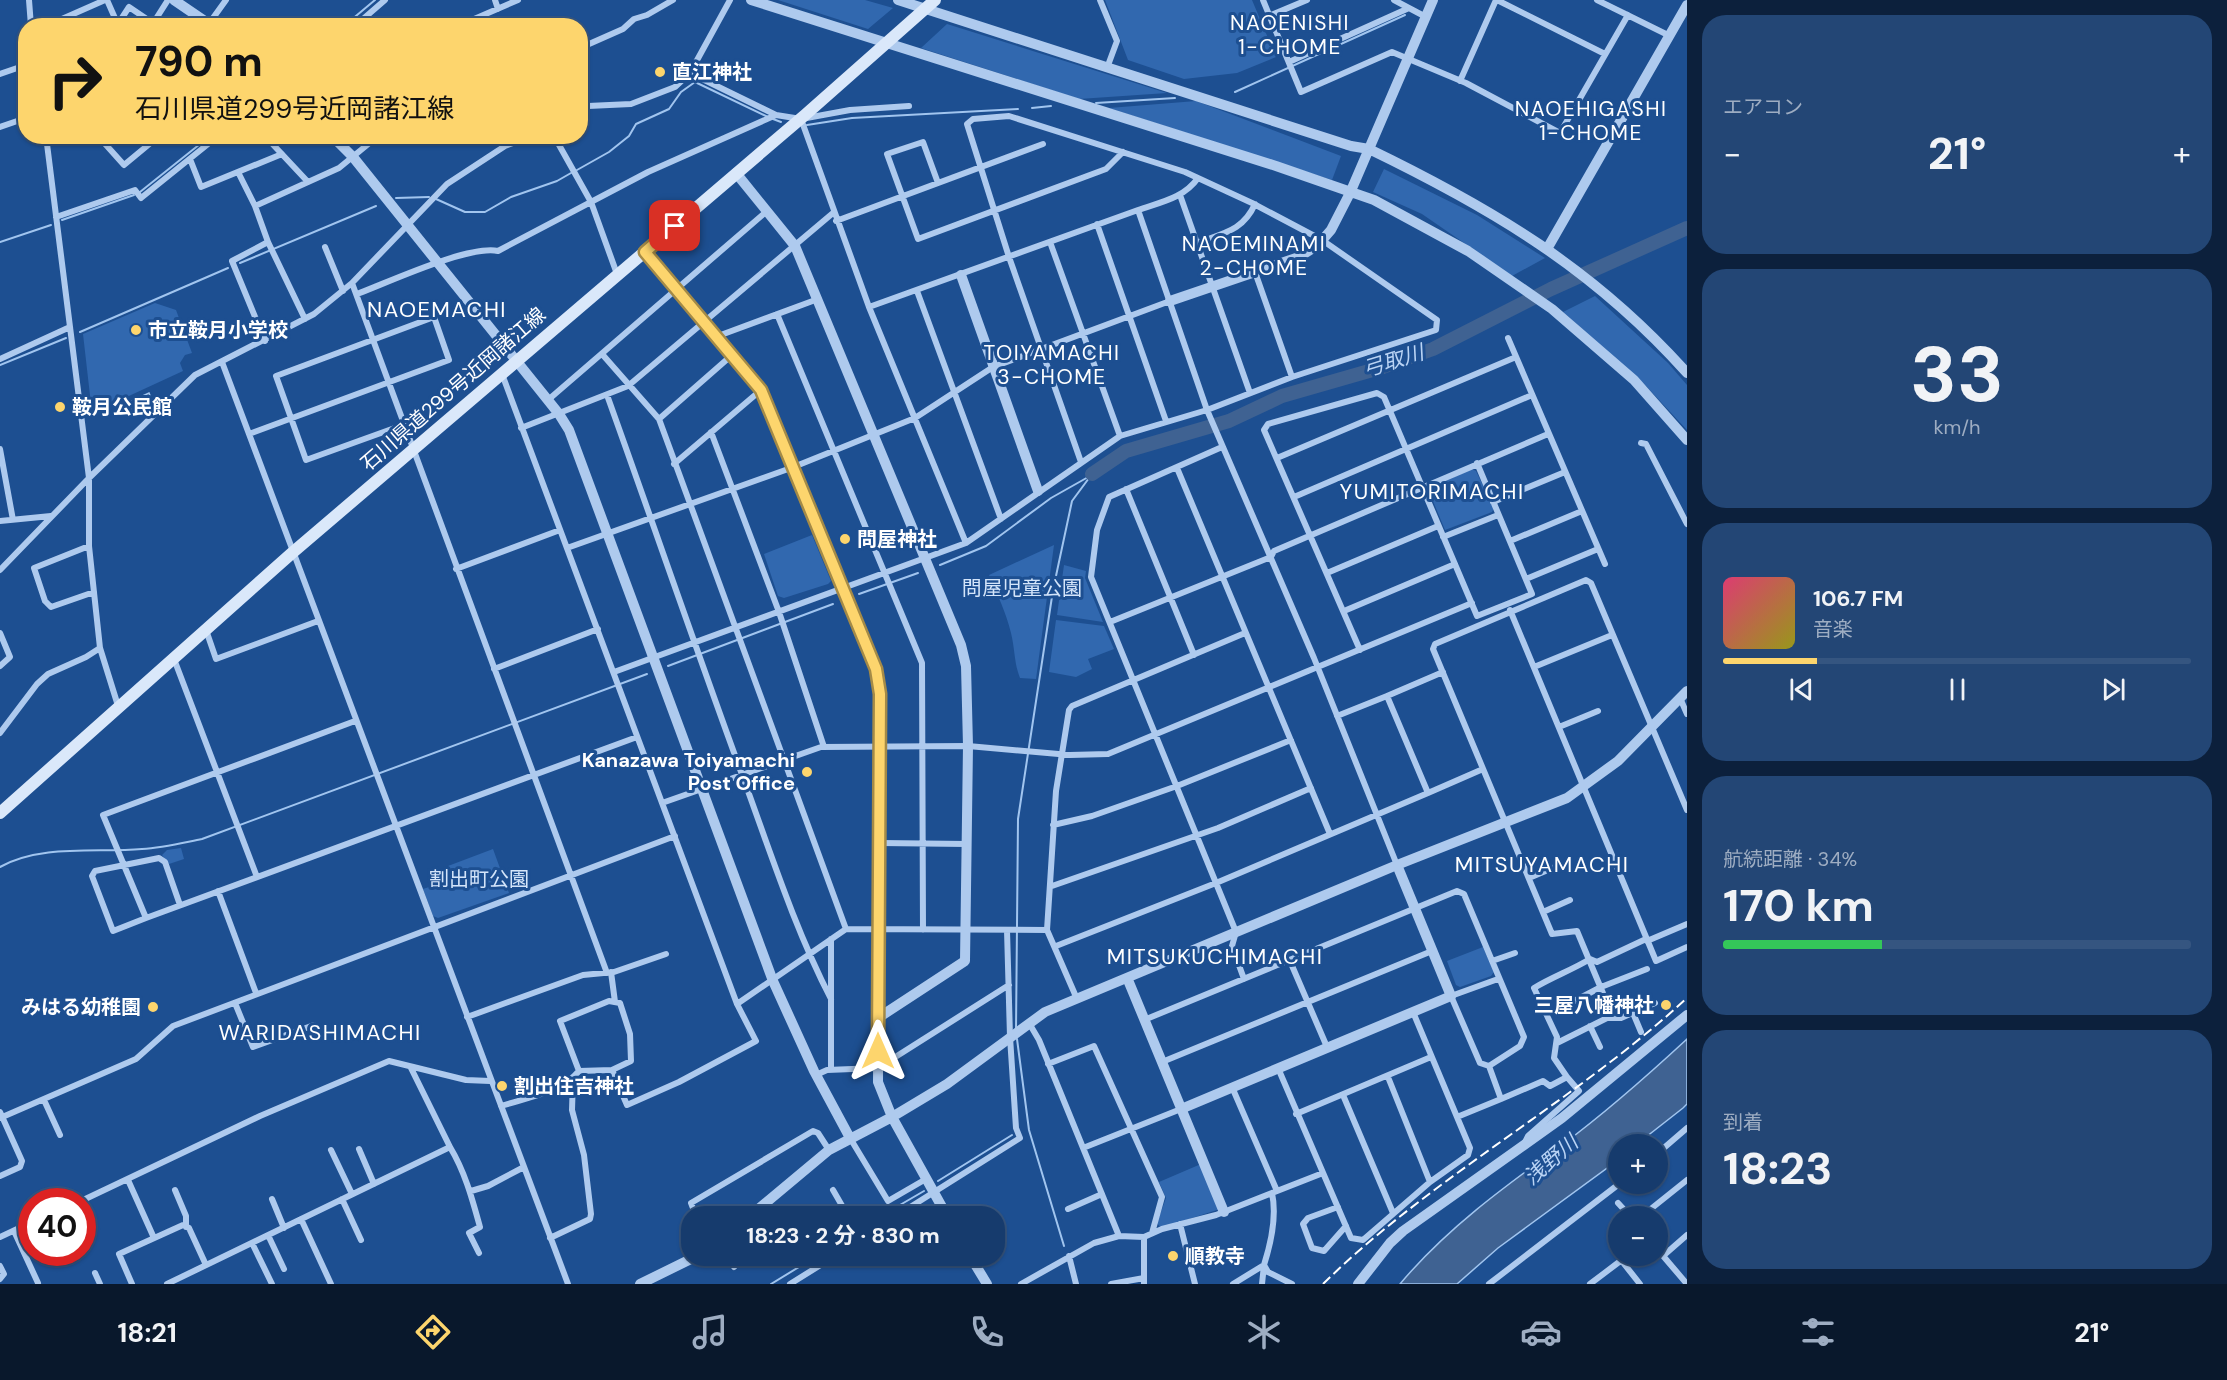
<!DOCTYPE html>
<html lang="ja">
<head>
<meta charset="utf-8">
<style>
  body { margin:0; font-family:"DM Sans","Noto Sans JP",sans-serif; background:#234675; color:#f1f3f6; height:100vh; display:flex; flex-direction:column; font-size:22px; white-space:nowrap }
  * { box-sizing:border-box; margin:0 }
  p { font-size:20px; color:#9eadc2 }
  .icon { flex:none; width:33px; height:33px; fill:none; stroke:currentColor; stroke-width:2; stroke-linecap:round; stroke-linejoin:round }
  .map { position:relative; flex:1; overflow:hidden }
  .sheet { display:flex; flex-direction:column; gap:15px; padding:15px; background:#0c203c; width:540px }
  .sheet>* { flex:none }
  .top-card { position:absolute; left:18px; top:18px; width:570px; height:126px; border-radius:24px; box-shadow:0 2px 4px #0004,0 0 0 2px #355580; background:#fdd56d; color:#111; overflow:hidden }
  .controls { position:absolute; left:1608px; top:1134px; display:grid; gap:12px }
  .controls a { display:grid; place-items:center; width:60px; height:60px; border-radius:50%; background:#163b6d; box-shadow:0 2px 4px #0004,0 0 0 2px #355580; font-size:30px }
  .speed { position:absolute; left:18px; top:1188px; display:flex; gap:12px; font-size:30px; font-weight:700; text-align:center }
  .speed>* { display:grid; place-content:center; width:78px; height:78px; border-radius:50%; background:#163b6d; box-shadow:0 2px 4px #0004,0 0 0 2px #355580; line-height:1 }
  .speed .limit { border:9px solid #d22; background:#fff; color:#111 }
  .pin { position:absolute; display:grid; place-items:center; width:51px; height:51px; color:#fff; margin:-26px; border-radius:12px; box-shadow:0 3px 9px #0006 }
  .me { position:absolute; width:66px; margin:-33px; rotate:0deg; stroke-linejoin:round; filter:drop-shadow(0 0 4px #0008) }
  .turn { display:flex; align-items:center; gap:21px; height:126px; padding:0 18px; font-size:27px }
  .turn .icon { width:78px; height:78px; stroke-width:2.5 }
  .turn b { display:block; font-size:42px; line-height:51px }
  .big { font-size:45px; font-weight:700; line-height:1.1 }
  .sheet .widget { flex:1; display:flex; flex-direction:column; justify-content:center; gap:9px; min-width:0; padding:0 21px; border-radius:24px; background:#234675 }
  .sheet .dial { align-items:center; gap:0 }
  .dial b { font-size:78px; line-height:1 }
  .song { display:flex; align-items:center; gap:18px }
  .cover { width:72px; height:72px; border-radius:9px; background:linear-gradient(135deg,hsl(340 70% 55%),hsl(60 70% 35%)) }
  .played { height:6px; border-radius:3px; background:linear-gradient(90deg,#fdd56d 20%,#355580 20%) }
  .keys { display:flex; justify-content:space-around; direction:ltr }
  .heat { display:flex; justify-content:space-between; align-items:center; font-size:33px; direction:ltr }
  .charge { height:9px; border-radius:4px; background:linear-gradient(90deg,#34c759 34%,#355580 0) }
  .trip { position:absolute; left:681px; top:1206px; width:324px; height:60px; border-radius:24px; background:#163b6d; box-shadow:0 2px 4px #0004,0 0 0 2px #355580; font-weight:700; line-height:60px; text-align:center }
  .dock { display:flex; height:96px; justify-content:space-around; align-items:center; background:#09182c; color:#9eadc2 }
  .dock .icon { width:42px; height:42px }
  .dock .current { color:#fdd56d }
  .dock b { font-size:27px; color:#f1f3f6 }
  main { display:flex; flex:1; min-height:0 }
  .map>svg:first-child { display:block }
  .green { fill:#3168af }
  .water { fill:#3f6292; stroke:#a1c5ef; stroke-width:1.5 }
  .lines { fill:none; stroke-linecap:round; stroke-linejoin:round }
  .stream { stroke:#a1c5ef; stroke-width:2 }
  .river { stroke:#3f6292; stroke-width:14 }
  .minor { stroke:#aecaee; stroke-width:6 }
  .tertiary { stroke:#aecaee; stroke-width:10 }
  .secondary { stroke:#dae8fa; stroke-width:12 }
  .rail { stroke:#fff; stroke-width:2; stroke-dasharray:10 4.5; stroke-linecap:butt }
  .route-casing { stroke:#a48a47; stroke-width:15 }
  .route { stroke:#fdd56d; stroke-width:10 }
  .poi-dot { fill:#fdd56d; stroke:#1d4f91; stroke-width:2 }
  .labels { text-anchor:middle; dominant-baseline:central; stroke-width:6; stroke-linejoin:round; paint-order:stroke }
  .poi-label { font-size:20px; font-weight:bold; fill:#fff; stroke:#1d4f91; text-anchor:start }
  .street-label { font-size:20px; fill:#fff; stroke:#1d4f91 }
  .park-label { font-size:20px; fill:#d4e5fa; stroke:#1d4f91 }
  .neighbourhood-label { font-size:21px; letter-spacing:1.5px; fill:#fff; stroke:#1d4f91 }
  .water-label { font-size:21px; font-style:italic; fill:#bad4f5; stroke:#1d4f91 }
  .quarter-label { font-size:22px; letter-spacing:1.5px; fill:#fff; stroke:#1d4f91 }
</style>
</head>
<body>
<main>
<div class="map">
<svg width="1687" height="1284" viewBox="0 0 1687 1284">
  <rect width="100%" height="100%" fill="#1d4f91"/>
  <!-- green -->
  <path class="green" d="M778,0H865L893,8L868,29Z
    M1105,0H1252L1276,57L1237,73L1184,79L1128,60Z
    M947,24L1167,93L1079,99L921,48Z
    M1196,101L1341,156L1332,180L1109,108Z
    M1384,169L1477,215L1545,258L1512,276L1422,214L1373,192Z
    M1595,296L1668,363L1687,385V430L1646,386L1563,312Z
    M155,303L176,310L192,353L185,355L180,363L183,371L92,413L83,334Z
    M1472,469L1476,471L1494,508L1492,512L1445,530L1428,489Z
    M812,535L831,581L828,584L784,598L778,596L764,554Z
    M1054,545L1036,679L1020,678C1014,663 1015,649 1011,633C1006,612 997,594 989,575Z
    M1064,565L1086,571L1085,578L1103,622L1057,615Z
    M1056,620L1104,626L1114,649L1088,659L1092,669L1076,677L1049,672Z
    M181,848L184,859L169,864L162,855L167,850Z
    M493,849L509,893L438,918L433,916L423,889L453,879L448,866Z
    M1483,947L1494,972L1491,976L1460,987L1456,985L1447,961Z
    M1201,1164L1220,1209L1161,1228L1157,1223L1166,1198L1159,1182Z"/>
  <!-- water -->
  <path class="water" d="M149,393L154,405L127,416L123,405Z
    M1687,1039V1104L1683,1108L1637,1144H1618V1160L1498,1248L1457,1284H1400C1446,1229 1504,1187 1562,1145C1605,1113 1647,1076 1687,1039Z"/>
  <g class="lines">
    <!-- stream -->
    <path class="stream" d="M344,26L375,0
      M1235,92L1405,15
      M1096,103L1175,98
      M1032,108L1051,106
      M773,119L781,122
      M807,125L852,118L1018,109
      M577,170L609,152L629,136L636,124L669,109L681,92L695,82L768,117
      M140,192L210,136
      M396,198L429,197
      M436,199L465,212H485L511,197L557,181L571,173
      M62,220L134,195
      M0,242L51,225
      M240,263L376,206
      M80,332L228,268
      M0,365L66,338
      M940,565L986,546L1051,498L1090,476
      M859,594L918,573
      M668,666L833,604
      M0,867C42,844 96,853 142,849C162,848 182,843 202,839L647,674
      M1016,1030L1018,819L1053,590L1072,501L1092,474
      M1017,1039L1029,1130L1064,1246
      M938,1181L1012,1135
      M881,1216L924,1191
      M771,1284L817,1256"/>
    <!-- river -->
    <path class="river" d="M1092,474L1126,451L1229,421L1282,396L1383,367L1433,349L1551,289L1687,228"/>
    <!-- minor -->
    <path class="minor" d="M29,0L31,26
      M107,0L118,25
      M495,0L498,9
      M1100,0L1117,41L1107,68
      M1263,0L1301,92L1392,52L1466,83L1560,133L1628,15
      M1394,0L1426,17
      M1497,0L1605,54
      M1597,0L1670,36
      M1269,16L1307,0
      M118,24L129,7L157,26
      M152,25L168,0
      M208,25L226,0
      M46,26L105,0
      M355,26L385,0
      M458,26L518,0
      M580,48L623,29L634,19L647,15L673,0
      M1289,62L1409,8
      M690,73L776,115L801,119L850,110L909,106
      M0,74L26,65
      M1460,81L1496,0
      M580,110L588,106L631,104L675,87L690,73L730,0
      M801,119L869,307L966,543
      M0,127L26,118
      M46,136L89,478V546L100,648L119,709
      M98,136L124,165L159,136
      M265,136L308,182
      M554,136L591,202L617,274
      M190,159L201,187L282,154
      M238,172L255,206
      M938,183L923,142L887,154L918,239L1106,169L1123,152
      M1180,195L1250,393
      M1138,210C1161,202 1184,198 1198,178
      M56,217L135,190L141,198L218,136
      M836,221L1043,144
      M1097,224L1166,421
      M1050,242L1120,436
      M1197,243C1223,233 1243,231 1255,204
      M325,247L343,291
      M1255,272L1292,377
      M352,283L607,973
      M917,291L1001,519
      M357,294C389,282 468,245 498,251L648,172L776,115
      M869,307L1138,210L1207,410L1314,658L1397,865
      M777,314L922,663L923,930
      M305,319L268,242L255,206L339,168L378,136
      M718,336L818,299
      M1508,338L1605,564
      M265,341L232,261L268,242
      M602,354L659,419L846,929
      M0,359L70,327
      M222,362L568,1284
      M607,395C653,523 697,652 744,780C771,854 795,929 831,999
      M548,400L767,211
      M659,419L732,355
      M521,428L628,386L833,213
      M711,432L779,612L824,747
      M249,434C315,410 382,385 449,360L434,317L276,376L306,460L403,425
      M1641,443L1646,444L1687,524
      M1222,447L1109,497L1097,530L1091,577L1236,932L1232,946L1244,979
      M0,449L13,520
      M1277,458L1516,357
      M674,464L761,390
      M1177,468L1330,834
      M1126,489L1194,655
      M1294,497L1532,395
      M1493,502L1565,472
      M0,521L51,516
      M1443,537L1498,515
      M1510,541L1582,511
      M89,546L34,568L45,601L51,607L94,592
      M567,548L791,468L915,418L993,367L1170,301
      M456,569L560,530
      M0,570L89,478L195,375L314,314L352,283L447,184L505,146L532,136
      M1327,573L1438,526
      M1526,579L1598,549
      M1510,610L1656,961L1687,947
      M1344,611L1455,564
      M1110,622L1271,557L1274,551L1548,434
      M206,630L216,659L318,621
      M0,633L10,657L0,666
      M1360,650L1264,430L1268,424L1377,393L1384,397L1477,616L1532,594L1477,463
      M174,659L257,877
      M1534,667L1612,635
      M494,669L598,629
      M614,672L966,543L1120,436L1207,410L1292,377L1436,330L1437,320L1322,240L1252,203L1185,172L1009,116L973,119L967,124L1009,257L1081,462
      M1387,696L1443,672
      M1680,698L1687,714
      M355,721L103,815L146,918L637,737
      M1559,727L1598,711
      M0,733L37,684L48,674L86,657L100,648
      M1428,793L1483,769
      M662,803L821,747L968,746L1070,755L1108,754L1472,603
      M1053,825L1092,816L1177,786L1291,740
      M880,843L967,844
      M1529,878L1562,864
      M1052,886L1218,828L1311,788
      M218,891L256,993
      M1543,912L1570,900
      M146,918L113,931L92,876L95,871L159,858L165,862L180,905
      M1647,941L1687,924
      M1056,946L1216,883L1428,793L1387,696L1337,716
      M1290,961L1327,1047
      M1492,961L1515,953
      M611,972L615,1002
      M1077,999L1047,930L1056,791L1069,710L1072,706L1245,633
      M235,1003L253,1047L314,1025
      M737,1004L846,929L1047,930
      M1559,1009L1601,987L1647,969
      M1633,1013L1641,1032
      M467,1017L583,975L614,972L666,954
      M1607,1018H1621L1655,1003
      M1144,1020L1457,891L1464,894L1524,1037L1520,1046L1489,1066L1480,1063L1451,996L1498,979
      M1029,1023L1039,1040L1119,1236
      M1590,1026L1600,1047
      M1557,1043L1607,1018L1610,1010L1577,931L1552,934L1433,649L1435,644L1586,580L1591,583L1687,810
      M1162,1062L1432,951
      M1048,1064L1094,1046L1162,1197L1152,1233
      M1278,1068L1351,1238L1363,1240L1430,1182L1468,1155L1470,1148L1413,1012
      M831,1070V939
      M579,1071L560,1021L609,1001L620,1003L630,1034L631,1061L612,1070
      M816,1075L827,1070L878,1068L1009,985
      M1388,1077L1430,1182
      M1232,1087L1277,1191
      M1343,1095L1393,1213
      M1501,1099L1543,1081L1550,1086L1567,1077L1554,1058L1557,1037L1534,988C1552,977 1572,970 1590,959L1597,962L1646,939
      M44,1100L60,1135
      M501,1106C526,1098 562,1092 579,1071L612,1070L627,1105L679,1082L756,1041L737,1004L502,374
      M0,1112L22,1161L20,1167L0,1176
      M1296,1114L1431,1057
      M1457,1117L1501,1099L1489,1066
      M0,1118L136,1059L173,1026L675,836
      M850,1138L888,1201L926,1179
      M1525,1142L1528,1136L1579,1091L1567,1077
      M450,1147C465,1172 472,1198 480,1227L469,1233L479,1253
      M1083,1148L1181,1109
      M359,1149L374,1184
      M331,1150L352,1194
      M1658,1153L1687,1128
      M128,1180L154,1238
      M175,1190L186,1216V1227
      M833,1190L848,1216
      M471,1191L488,1186L524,1167
      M272,1199L284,1228
      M342,1199L361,1240
      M79,1202L260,1116L389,1061L466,1080L490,1081
      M1618,1203L1630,1216
      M1338,1207L1308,1218L1303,1224L1312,1248L1324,1251L1346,1226
      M1068,1209L1102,1194
      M796,1212L799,1216
      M696,1216L691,1203L813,1131L818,1133L829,1150
      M896,1216L1020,1138L1016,1128L1010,1037L1007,930
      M1642,1216L1687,1180
      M301,1219L331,1284
      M1180,1224L1195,1284
      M14,1231L38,1283
      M268,1235L284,1269
      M0,1237L32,1222
      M1144,1237V1284
      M550,1238L590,1219L591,1214L584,1155L572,1110L573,1078
      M252,1243L272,1284
      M1658,1250L1687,1284
      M727,1256L734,1267
      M1069,1256L1076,1284
      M1663,1256L1687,1235
      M1621,1260L1640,1284
      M1264,1265L1268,1272L1292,1284
      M0,1266L4,1274L0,1279
      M95,1273L100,1284
      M132,1284L119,1254L183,1225L189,1228L206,1265
      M167,1284L450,1147L411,1068
      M790,1284L835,1256
      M1021,1284L1094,1243L1119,1236L1144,1237L1162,1229L1216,1215L1323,1173
      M1111,1284L1144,1278
      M1233,1284L1264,1265C1271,1243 1277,1216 1272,1193
      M1262,1284L1264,1265
      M1489,1284L1619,1184
      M1590,1284L1627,1256"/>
    <!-- tertiary -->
    <path class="tertiary" d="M174,0L212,26
      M751,0L1276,166L1374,200L1468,251L1552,309L1634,380L1687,440
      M898,0L1351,146L1369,149C1493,209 1594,269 1687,373
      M332,136L353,157L559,414L569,430L773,981L814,1071L850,1138
      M736,173L795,246L961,645L966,666L968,746L965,961L878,1018
      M1547,249L1687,5
      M645,252L761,390L876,669L880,694L878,1082L892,1117L947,1216
      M961,275L1038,491
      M1170,301L1299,257L1318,245L1331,230L1350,193L1433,0
      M1128,980L1224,1212
      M1181,1109L1451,996L1397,865
      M750,1216L829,1150L892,1117L947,1084L1045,1012L1397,865L1567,798L1618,761L1687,691
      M970,1256L987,1284
      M640,1284L697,1256
      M1358,1284L1390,1243L1403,1231L1562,1118L1687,1015"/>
    <!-- secondary -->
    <path class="secondary" d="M0,813L292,553L805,115L935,0"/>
    <!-- rail -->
    <path class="rail" d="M1323,1284C1434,1175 1573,1103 1687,998"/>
  </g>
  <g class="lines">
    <defs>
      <path id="route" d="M675,226L645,252L761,390L876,669L880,694L878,1051"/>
    </defs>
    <!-- route casing -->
    <use href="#route" class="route-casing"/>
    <!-- route -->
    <use href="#route" class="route"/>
  </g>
  <!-- markers -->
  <g class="poi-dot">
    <circle cx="660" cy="72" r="6"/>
    <circle cx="136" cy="330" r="6"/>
    <circle cx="60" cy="407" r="6"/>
    <circle cx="845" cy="539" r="6"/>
    <circle cx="807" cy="772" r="6"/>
    <circle cx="1666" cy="1005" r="6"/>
    <circle cx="153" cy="1007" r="6"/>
    <circle cx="502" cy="1086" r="6"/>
    <circle cx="1173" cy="1256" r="6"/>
  </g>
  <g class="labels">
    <!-- poi labels -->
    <g class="poi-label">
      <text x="672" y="72">直江神社</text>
      <text x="148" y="330">市立鞍月小学校</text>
      <text x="72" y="407">鞍月公民館</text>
      <text x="857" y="539">問屋神社</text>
      <text x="795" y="760" text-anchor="end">Kanazawa Toiyamachi<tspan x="795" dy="23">Post Office</tspan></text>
      <text x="1654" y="1005" text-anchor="end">三屋八幡神社</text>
      <text x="141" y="1007" text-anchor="end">みはる幼稚園</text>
      <text x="514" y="1086">割出住吉神社</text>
      <text x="1185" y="1256">順教寺</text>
    </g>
    <!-- street labels -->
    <g class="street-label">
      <text transform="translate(453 389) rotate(-41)">石川県道299号近岡諸江線</text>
    </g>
    <!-- park labels -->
    <g class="park-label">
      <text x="1022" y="588">問屋児童公園</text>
      <text x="479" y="879">割出町公園</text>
    </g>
    <!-- neighbourhood labels -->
    <g class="neighbourhood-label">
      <text x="1290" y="23">NAOENISHI<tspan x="1290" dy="24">1-CHOME</tspan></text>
      <text x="1591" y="109">NAOEHIGASHI<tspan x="1591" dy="24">1-CHOME</tspan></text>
      <text x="1254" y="244">NAOEMINAMI<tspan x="1254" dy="24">2-CHOME</tspan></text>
      <text x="1052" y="353">TOIYAMACHI<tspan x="1052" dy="24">3-CHOME</tspan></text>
    </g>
    <!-- water labels -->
    <g class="water-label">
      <text transform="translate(1393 361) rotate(-17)">弓取川</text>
      <text transform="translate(1551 1160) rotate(-41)">浅野川</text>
    </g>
    <!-- quarter labels -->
    <g class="quarter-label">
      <text x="437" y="309">NAOEMACHI</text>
      <text x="1432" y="491">YUMITORIMACHI</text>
      <text x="1542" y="864">MITSUYAMACHI</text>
      <text x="1215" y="956">MITSUKUCHIMACHI</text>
      <text x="320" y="1032">WARIDASHIMACHI</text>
    </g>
  </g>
</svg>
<div class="controls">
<a>+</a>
<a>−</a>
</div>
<div class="speed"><div class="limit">40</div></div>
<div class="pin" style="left:675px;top:226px;background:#d93025"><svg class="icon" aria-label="arrive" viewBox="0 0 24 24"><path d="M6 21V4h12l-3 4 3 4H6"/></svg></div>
<svg class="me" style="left:878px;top:1051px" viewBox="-20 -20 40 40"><path d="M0-17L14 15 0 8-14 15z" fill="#fdd56d" stroke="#fff" stroke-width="4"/></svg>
<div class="trip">18:23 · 2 分 · 830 m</div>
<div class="top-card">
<div class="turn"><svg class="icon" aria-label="right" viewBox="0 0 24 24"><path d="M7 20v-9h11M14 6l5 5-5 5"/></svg><div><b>790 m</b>石川県道299号近岡諸江線</div></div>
</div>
</div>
<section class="sheet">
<div class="widget"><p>エアコン</p>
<div class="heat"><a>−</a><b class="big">21°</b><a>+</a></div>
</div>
<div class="widget dial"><b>33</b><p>km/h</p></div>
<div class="widget">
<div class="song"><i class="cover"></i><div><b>106.7 FM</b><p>音楽</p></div></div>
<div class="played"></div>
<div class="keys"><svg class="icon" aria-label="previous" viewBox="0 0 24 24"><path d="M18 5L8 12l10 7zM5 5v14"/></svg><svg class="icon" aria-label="pause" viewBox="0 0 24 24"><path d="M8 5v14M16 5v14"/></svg><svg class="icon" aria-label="next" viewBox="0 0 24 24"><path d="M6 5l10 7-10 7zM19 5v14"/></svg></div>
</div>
<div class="widget"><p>航続距離 · 34%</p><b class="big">170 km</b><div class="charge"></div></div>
<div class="widget"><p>到着</p><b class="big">18:23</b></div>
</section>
</main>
<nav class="dock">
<b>18:21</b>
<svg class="icon current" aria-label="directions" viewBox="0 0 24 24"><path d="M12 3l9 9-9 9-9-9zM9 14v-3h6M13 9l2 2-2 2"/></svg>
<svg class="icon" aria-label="music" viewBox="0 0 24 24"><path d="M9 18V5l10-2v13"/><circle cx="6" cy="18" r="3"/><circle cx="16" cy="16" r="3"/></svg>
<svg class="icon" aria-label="phone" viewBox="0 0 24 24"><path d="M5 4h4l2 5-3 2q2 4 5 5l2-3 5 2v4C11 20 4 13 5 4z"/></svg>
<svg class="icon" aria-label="climate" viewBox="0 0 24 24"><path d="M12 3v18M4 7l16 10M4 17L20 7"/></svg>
<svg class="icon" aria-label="car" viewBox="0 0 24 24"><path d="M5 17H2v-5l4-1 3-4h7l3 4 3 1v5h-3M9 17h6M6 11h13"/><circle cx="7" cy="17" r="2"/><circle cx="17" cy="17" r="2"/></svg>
<svg class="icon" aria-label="filters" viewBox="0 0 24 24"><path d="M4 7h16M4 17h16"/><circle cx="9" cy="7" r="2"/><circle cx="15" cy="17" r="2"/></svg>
<b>21°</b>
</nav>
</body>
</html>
